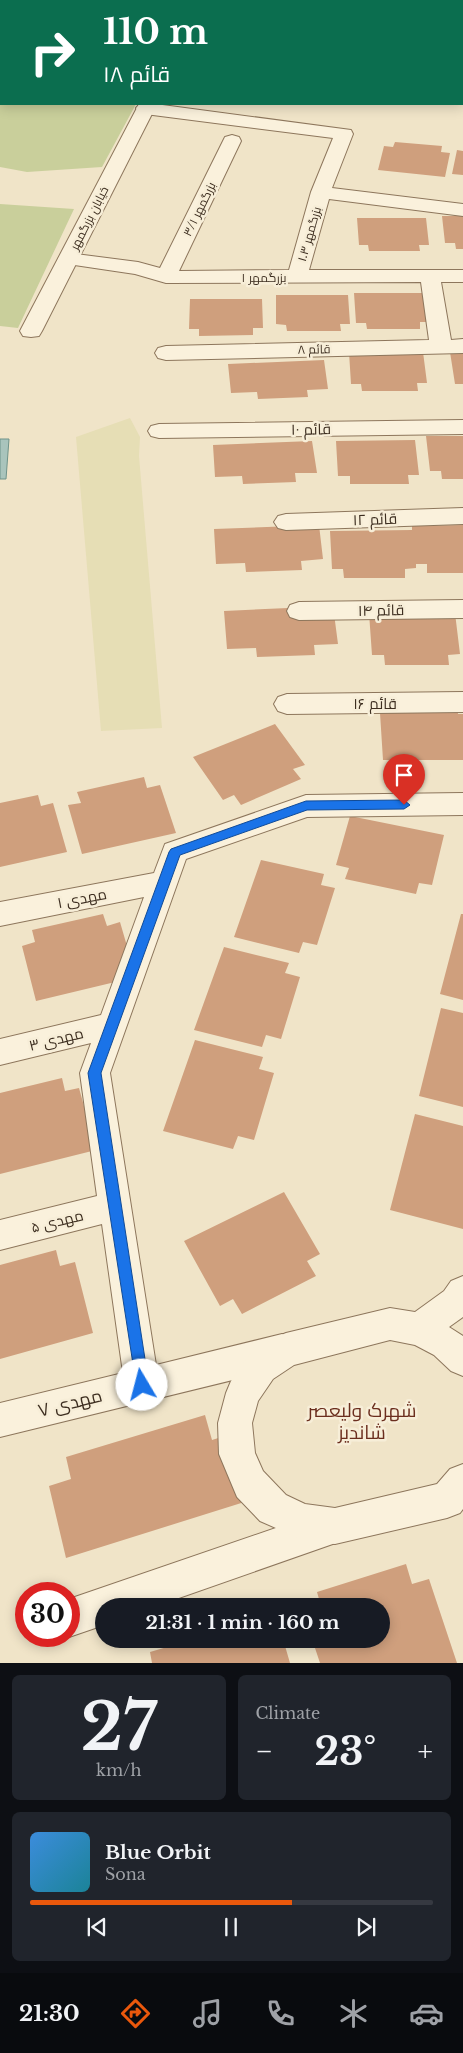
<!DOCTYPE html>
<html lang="en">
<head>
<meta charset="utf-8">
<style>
  body { margin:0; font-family:"Libre Baskerville",Cairo,serif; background:#20242c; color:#f1f3f6; height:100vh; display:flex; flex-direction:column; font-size:19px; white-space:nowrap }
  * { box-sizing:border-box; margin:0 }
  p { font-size:16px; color:#9ea1a6 }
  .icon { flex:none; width:28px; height:28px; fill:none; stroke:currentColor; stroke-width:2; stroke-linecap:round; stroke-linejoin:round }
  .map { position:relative; height:1663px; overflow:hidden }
  .drawer { display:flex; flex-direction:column; gap:12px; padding:12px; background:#0d0f14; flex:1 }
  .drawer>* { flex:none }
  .banner { position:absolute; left:0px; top:0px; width:464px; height:105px; box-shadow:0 2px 12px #0003; background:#0b6e4f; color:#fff; overflow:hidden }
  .speed { position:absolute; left:15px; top:1582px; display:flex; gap:10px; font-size:25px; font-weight:700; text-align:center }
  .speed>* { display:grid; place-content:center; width:65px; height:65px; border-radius:50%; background:#171b24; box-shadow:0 2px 12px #0003; line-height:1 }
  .speed .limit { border:8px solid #d22; background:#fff; color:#111 }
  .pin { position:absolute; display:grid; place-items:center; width:42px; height:42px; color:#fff; margin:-51px -21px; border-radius:50% 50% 50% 0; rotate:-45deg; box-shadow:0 0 5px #0007 }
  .pin .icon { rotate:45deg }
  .me { position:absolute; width:55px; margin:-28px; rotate:352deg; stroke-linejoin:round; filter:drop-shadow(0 0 4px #0008) }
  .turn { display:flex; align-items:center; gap:18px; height:105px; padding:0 20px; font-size:22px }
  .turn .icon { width:65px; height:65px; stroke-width:2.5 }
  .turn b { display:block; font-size:35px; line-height:42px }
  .big { font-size:38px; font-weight:700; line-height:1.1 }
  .drawer .widget { flex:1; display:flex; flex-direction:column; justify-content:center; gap:8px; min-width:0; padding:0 18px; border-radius:8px; background:#20242c }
  .drawer .dial { align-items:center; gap:0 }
  .dial b { font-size:65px; line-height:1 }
  .song { display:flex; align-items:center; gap:15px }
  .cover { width:60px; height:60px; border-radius:8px; background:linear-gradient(135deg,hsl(210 70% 55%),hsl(190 70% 35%)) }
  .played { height:5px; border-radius:2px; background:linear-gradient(90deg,#ea580c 65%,#363941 65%) }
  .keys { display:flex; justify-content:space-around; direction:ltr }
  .heat { display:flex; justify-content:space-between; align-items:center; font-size:28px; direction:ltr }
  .drawer .tiles { flex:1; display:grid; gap:12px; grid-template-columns:1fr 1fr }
  .widget:last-child { grid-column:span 2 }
  .trip { position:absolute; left:95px; top:1598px; width:295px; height:50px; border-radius:25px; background:#171b24; box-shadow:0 2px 12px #0003; font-weight:700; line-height:50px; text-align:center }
  .tabs { display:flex; height:80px; justify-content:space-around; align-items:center; background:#090b0e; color:#9ea1a6 }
  .tabs .icon { width:35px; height:35px }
  .tabs .selected { color:#ea580c }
  .tabs b { font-size:22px; color:#f1f3f6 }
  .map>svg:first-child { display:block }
  .farmland { fill:#e6deb5 }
  .green { fill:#c9cf9b }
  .water { fill:#a9c4bc; stroke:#6f938a }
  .building { fill:#cf9f7d }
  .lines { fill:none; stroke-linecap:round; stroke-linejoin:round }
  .minor-casing { stroke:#8d765c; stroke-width:2 }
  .tertiary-casing { stroke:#8d765c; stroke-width:2 }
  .minor { fill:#faf1dc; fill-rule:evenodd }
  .tertiary { fill:#faf1dc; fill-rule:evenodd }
  .route { fill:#1a73e8; stroke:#114b97 }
  .labels { text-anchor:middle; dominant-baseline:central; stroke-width:5; stroke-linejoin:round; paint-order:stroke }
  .far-street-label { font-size:12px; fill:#3d2e20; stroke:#f7eed8 }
  .street-label { font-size:15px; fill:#3d2e20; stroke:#f7eed8 }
  .near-street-label { font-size:18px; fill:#3d2e20; stroke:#f7eed8 }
  .near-neighbourhood-label { font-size:19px; fill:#6b2e1e; stroke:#f7eed8 }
</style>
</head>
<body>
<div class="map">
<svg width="463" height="1663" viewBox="0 0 463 1663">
  <rect width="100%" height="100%" fill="#f0e4c8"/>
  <!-- farmland -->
  <path class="farmland" d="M130,418L140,437L139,456L162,728L101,731L76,437Z"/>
  <!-- green -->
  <path class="green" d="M0,0H190L1,1V104H136L102,167L27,172L0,167Z
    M0,204L74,209L18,328L0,326Z"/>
  <!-- water -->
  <path class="water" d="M0,439H9L6,479H0Z"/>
  <!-- building -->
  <path class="building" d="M395,142L442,146L441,152L450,153L445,177L378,170L384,146L393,147Z
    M457,150L463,151V175L452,174Z
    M442,216H463V249H456L455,243H445Z
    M357,218H426L429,245H419L420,251H369L368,245H359Z
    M354,293H426L430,322H420V329H367L366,323H356Z
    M276,295H348L350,324H340L341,331H287L286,325L276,324Z
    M190,299H262L263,328H253V335L199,336V329H189Z
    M349,352H423L427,383H417L418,391H362L361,384H351Z
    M450,352H463V384H455Z
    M324,360L328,389L307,390L308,397L258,399L257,392L231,393L228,364Z
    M426,436H463V479H442L441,471H430Z
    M415,440L419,475H408L409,484H350V476H338L336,441Z
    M312,441L317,473H295L296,482L243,484L242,476L215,477L213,445Z
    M319,525L323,559L301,561L302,570L246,572L245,563L216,564L214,529Z
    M463,525V573H427V564H416V568L405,569V578H344L343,569H332L330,531L412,530V526Z
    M333,606L338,644L314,645L315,655L257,657L256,648L227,649L224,611Z
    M369,613H455L460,654L448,655L449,665H385L384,655H372Z
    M392,703H457L458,714H463V760H383L380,713H392Z
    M275,724L305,765L293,769L301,779L241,805L234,795L223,800L193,757Z
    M144,777L147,788L160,785L176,833L82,854L68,805L81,803L77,792Z
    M38,795L41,806L53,803L67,852L0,867V803Z
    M350,816L444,835L432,885L419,883L416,894L345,879L349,868L336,865Z
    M261,860L324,874L321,885L335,888L317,945L303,942L299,953L234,937Z
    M103,914L107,926L120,922L136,977L36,1001L22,946L35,942L32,930Z
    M461,914H463V1000L440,994Z
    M224,947L289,963L285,973L300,977L281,1039L266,1035L262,1047L194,1030Z
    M441,1008L463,1013V1107L419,1096Z
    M195,1040L263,1057L259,1069L274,1073L254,1140L238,1136L233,1149L163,1131Z
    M62,1078L65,1091L79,1088L96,1150L0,1174V1093Z
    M415,1114L463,1126V1229L390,1210Z
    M284,1192L320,1254L307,1261L316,1276L242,1314L233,1299L220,1306L184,1241Z
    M56,1250L60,1266L75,1262L93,1333L0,1359V1265Z
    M205,1415L212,1440L234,1433L254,1499L66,1558L49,1486L71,1479L66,1457Z
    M406,1564L412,1584L429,1579L457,1663H320L312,1639H381V1606H321L317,1592Z
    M253,1598L256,1606H227Z
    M165,1639H283L290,1663H152L150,1652L167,1647Z"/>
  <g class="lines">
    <defs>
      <path id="minor" d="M140,104H155L351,130L353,134L332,188L463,204V216L329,199L309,270H463V282H441L451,340L463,339V353L166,360L158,358L155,353L158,348L166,346L429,340L421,282L166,283L135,274L61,263L58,259L61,255L68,253L138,262L160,268L223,141L225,137L232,135L239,137L241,141L179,271L289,270L311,192L333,138L145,114L138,112L136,108Z
        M463,420V434L159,438L151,436L148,431L151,426L159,424Z
        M463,508V524L286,530L278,528L274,522L278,516L286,514Z
        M463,600V618L299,620L290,617L287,611L290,605L299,602Z
        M463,692V712L287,714L278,711L274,704L278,697L287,694Z
        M463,793V815L307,817L186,859L110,1073L156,1365L282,1334L294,1339L299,1351L294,1363L282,1368L0,1437V1403L123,1373L102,1224L0,1250V1220L97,1196L80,1073L91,1043L0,1065V1039L101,1015L144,897L0,926V902L154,873L165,844L306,795Z
        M334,1508L347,1513L352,1526L347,1539L156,1606H104V1625L69,1637L68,1636L69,1599Z"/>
      <path id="tertiary" d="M462,51H463V61H462Z
        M139,104H157L42,331L39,336L31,337L23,336L20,331Z
        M463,1276V1317L449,1327L463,1336V1376L451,1371L434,1355L415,1345L390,1340L294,1365L273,1379L258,1401L252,1423L255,1453L263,1471L286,1495L305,1504L335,1508L437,1484L450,1469L463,1464V1509L460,1513L447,1518L335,1544L303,1540L260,1521L237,1497L219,1454L218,1423L226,1393L231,1381L249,1355L274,1338L286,1333L390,1308L415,1312L444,1291L451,1281Z"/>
    </defs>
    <!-- minor casing -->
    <use href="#minor" class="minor-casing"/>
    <!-- tertiary casing -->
    <use href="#tertiary" class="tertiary-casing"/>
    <!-- minor -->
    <use href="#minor" class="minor"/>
    <!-- tertiary -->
    <use href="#tertiary" class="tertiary"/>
  </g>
  <!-- route -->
  <path class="route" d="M404,800L410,805L404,809L307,810L180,855L101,1073L149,1385L147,1390L142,1392L137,1390L88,1073L169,852L171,849L306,801Z"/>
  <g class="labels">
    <!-- far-street labels -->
    <g class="far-street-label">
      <text transform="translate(199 209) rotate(-64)">بزرگمهر ۳/۱</text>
      <text transform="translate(89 218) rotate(-63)">خیابان بزرگمهر</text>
      <text transform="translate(309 234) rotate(-74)">بزرگمهر ۱.۳</text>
      <text x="264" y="277">بزرگمهر ۱</text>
      <text transform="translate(314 349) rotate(-1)">قائم ۸</text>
    </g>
    <!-- street labels -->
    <g class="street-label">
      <text transform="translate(311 429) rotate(-1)">قائم ۱۰</text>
      <text transform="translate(375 519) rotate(-2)">قائم ۱۲</text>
      <text transform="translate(381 610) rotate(-1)">قائم ۱۴</text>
      <text x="375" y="703">قائم ۱۶</text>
      <text transform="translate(82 898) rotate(-11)">مهدی ۱</text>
      <text transform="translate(56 1039) rotate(-14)">مهدی ۳</text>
      <text transform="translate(57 1221) rotate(-14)">مهدی ۵</text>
    </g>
    <!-- near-street labels -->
    <g class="near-street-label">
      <text transform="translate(70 1403) rotate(-14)">مهدی ۷</text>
    </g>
    <!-- near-neighbourhood labels -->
    <g class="near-neighbourhood-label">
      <text x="362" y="1410">شهرک ولیعصر<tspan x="362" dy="22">شاندیز</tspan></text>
    </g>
  </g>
</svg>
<div class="speed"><div class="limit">30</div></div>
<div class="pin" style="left:404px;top:805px;background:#d93025"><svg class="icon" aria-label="arrive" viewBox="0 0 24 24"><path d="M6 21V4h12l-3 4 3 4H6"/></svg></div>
<svg class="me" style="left:142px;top:1385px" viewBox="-20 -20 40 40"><circle r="19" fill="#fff"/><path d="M0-13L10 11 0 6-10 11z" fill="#1a73e8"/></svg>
<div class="trip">21:31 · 1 min · 160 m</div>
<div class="banner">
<div class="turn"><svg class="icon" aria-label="right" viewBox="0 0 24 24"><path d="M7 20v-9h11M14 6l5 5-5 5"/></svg><div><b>110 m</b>قائم ۱۸</div></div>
</div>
</div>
<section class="drawer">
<div class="tiles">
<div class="widget dial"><b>27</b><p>km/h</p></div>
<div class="widget"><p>Climate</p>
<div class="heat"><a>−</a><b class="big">23°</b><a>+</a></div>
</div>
<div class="widget">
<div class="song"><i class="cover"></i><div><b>Blue Orbit</b><p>Sona</p></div></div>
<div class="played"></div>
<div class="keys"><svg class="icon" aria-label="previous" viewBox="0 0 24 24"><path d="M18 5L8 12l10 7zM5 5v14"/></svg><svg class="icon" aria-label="pause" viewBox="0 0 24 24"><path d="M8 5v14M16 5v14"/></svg><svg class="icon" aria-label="next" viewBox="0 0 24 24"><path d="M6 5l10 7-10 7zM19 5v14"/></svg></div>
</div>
</div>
</section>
<nav class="tabs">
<b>21:30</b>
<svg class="icon selected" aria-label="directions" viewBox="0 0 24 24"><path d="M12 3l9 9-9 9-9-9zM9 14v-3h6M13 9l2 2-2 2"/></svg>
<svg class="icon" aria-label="music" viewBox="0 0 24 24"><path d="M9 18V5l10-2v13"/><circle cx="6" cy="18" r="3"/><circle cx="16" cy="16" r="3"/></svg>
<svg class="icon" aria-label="phone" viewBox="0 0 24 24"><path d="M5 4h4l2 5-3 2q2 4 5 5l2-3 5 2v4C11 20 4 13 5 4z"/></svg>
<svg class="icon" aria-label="climate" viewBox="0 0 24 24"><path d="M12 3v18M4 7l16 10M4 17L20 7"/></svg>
<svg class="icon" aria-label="car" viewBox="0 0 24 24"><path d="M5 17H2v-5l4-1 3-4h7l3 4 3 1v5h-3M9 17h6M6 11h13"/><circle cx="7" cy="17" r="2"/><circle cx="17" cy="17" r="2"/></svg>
</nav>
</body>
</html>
